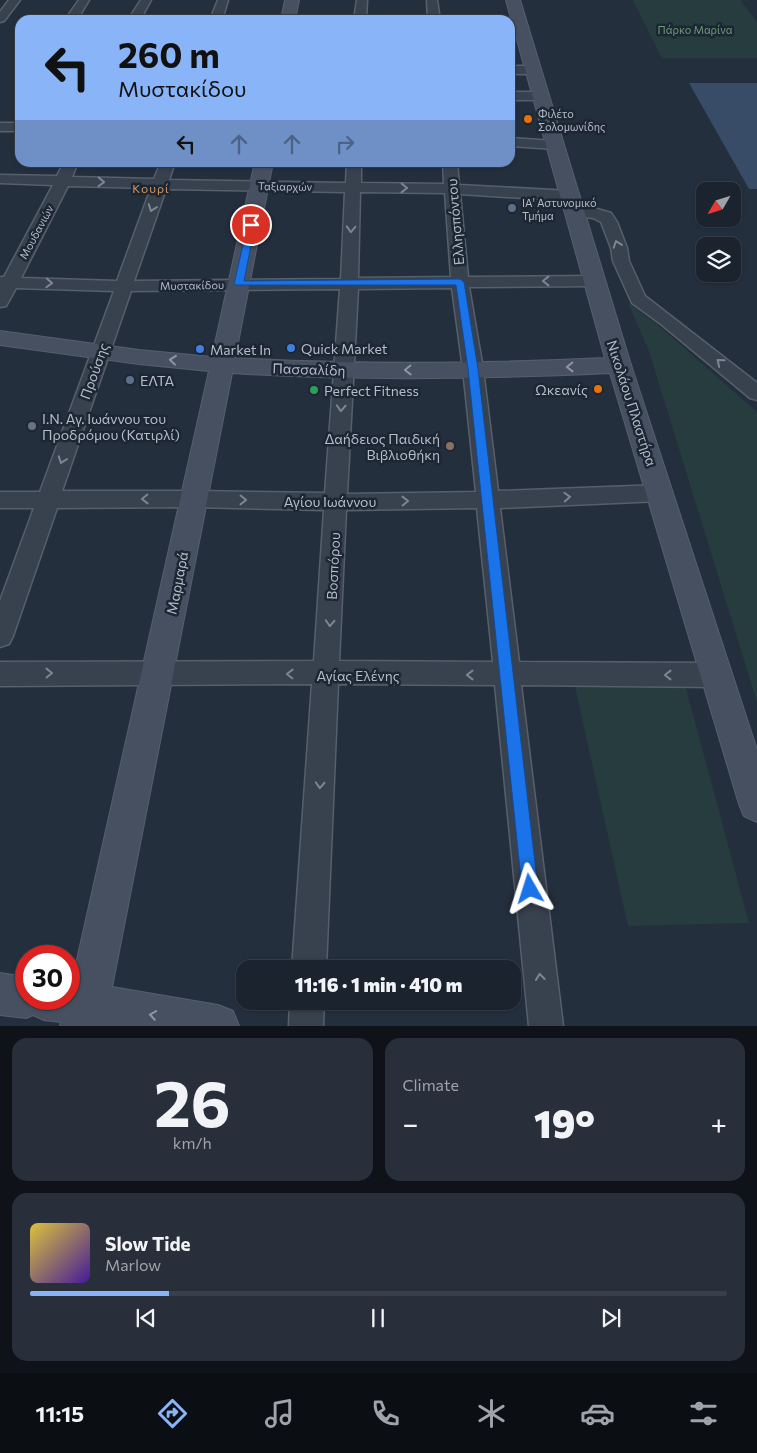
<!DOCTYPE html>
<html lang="en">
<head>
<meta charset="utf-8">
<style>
  body { margin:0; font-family:Commissioner,sans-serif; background:#282f3a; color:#f1f3f6; height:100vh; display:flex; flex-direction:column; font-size:19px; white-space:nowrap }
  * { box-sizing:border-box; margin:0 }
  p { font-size:16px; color:#a0a4aa }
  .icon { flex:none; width:28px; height:28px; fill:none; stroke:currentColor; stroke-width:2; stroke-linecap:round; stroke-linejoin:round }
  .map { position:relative; height:1026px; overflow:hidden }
  .side { display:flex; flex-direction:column; gap:12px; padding:12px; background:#0f1319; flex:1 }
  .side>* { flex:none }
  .top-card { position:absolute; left:15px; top:15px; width:500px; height:152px; border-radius:15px; box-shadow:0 1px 4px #0004,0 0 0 1px #39404a; background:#8ab4f8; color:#111; overflow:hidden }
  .needle { width:32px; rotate:231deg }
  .tools { position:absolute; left:696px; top:182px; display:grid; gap:10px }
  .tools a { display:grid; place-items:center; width:45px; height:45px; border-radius:10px; background:#1b232e; box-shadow:0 1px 4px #0004,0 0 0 1px #39404a; font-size:25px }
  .speed { position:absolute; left:15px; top:945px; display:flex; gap:10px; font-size:25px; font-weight:700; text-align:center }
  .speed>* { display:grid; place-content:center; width:65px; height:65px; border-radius:50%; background:#1b232e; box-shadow:0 1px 4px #0004,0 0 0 1px #39404a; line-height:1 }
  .speed .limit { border:8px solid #d22; background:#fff; color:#111 }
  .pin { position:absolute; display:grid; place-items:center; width:42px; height:42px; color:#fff; margin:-21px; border:2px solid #fff; border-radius:50%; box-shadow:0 1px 5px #0007 }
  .me { position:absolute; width:55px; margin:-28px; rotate:354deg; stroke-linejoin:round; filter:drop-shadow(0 0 4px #0008) }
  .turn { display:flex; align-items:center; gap:18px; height:105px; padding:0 20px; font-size:22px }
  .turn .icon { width:65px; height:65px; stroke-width:2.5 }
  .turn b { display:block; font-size:35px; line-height:42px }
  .lanes { display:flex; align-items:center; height:48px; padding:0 20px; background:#0003; justify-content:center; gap:25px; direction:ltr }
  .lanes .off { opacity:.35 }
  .big { font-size:38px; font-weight:800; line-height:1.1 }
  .side .tile { flex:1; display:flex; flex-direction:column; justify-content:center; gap:8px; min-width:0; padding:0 18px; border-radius:15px; background:#282f3a }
  .side .dial { align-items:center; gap:0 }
  .dial b { font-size:65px; line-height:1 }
  .song { display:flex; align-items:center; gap:15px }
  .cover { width:60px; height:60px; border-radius:8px; background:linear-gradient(135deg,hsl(50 70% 55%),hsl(260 70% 35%)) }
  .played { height:5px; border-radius:2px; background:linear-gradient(90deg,#8ab4f8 20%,#39404a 20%) }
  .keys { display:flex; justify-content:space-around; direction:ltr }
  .heat { display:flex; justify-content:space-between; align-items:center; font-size:28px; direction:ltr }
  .side .tiles { flex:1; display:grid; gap:12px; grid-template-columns:1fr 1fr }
  .tile:last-child { grid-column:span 2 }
  .trip { position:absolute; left:236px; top:960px; width:285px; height:50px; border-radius:15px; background:#1b232e; box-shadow:0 1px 4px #0004,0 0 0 1px #39404a; font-weight:800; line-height:50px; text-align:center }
  .tab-bar { display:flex; height:80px; justify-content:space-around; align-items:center; background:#0b0e12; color:#a0a4aa }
  .tab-bar .icon { width:35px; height:35px }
  .tab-bar .active { color:#8ab4f8 }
  .tab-bar b { font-size:22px; color:#f1f3f6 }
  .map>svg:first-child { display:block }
  .green { fill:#263c3f }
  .water { fill:#394c67 }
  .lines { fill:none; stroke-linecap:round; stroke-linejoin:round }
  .minor-casing { stroke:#565f6c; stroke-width:3 }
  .secondary-casing { stroke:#565f6c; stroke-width:2 }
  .minor { fill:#38414e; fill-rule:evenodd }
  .secondary { fill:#465061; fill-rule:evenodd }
  .oneway { stroke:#7c8592 }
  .oneway2 { stroke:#8e96a5 }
  .route { fill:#1a73e8; stroke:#114b97 }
  .food-dot { fill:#e8710a; stroke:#1d2633; stroke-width:2 }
  .service-dot { fill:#5c6f8a; stroke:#1d2633; stroke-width:2 }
  .shop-dot { fill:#3f7fe0; stroke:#1d2633; stroke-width:2 }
  .leisure-dot { fill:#2e9e5b; stroke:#1d2633; stroke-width:2 }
  .worship-dot { fill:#6b7280; stroke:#1d2633; stroke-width:2 }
  .education-dot { fill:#8d6e63; stroke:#1d2633; stroke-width:2 }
  .labels { text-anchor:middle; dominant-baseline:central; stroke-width:5; stroke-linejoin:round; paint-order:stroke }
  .far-park-label { font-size:11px; fill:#6b9a76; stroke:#1d2633 }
  .far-poi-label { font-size:11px; fill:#b4bcc9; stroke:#1d2633; text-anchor:start }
  .far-street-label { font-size:11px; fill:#b4bcc9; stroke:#1d2633 }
  .far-neighbourhood-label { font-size:12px; letter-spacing:1px; fill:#d59563; stroke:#1d2633 }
  .street-label { font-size:14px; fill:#b4bcc9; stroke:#1d2633 }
  .poi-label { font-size:14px; fill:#b4bcc9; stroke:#1d2633; text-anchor:start }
</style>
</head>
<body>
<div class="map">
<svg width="757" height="1026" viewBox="0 0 757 1026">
  <rect width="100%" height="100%" fill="#242f3e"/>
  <!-- green -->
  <path class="green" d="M633,0H740L757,22V58H662Z
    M628,303L658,325L757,412V702L649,351Z
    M684,681L749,923L628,926L574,682Z"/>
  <!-- water -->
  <path class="water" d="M689,83H757V189H749Z"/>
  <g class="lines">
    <defs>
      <path id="minor" d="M9,0H20L4,21L0,22V12Z
        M79,0H89L77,20H65Z
        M141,0H151L140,20H128Z
        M218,0H228L222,20H210Z
        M357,0H367L366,20H354Z
        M427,0H437L440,20H428Z
        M510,66H534L540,70L534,74H510Z
        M510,92H541L547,96L541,100H510Z
        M0,123H20V131H0Z
        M510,138L555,141L562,145L555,149L510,146Z
        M64,162H78L72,177L154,179L161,162H175L169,180L346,183L347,162H361V183L444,184L443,162H457L459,185L571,191L576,193L579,196L576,199L571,201L460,194L468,277L594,276L600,277L603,281L600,285L594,286L469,287L483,369L498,491L660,485L668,487L671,493L668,499L660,501L500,508L519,662L717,663L726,667L730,675L726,683L717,687L521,685L563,1026H529L495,685L338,684L326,969H292L312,684L0,686V662L314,661L324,510L194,507L57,508L13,636L9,644L0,647V601L34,508H0V492H40L114,291L16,288L6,306L0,307V277H4L53,185L0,183V175L57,176ZM68,186L151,188L117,281L21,278ZM166,189L345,192L341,279L134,281ZM360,192L445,193L451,277L358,278ZM452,288L463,369L476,492L347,494L358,289ZM340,289L325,493L194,491H62L131,291ZM477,508L493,662L339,661L346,510Z
        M574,207L594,208L611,213L617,222L627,248L629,261L645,296L757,383V400L750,398L661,324L632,303L613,261L611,248L601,222L593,218L569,215L566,212L569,209Z
        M290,1001H324L323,1026H289Z"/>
      <path id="secondary" d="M285,0H299L295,20H281Z
        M506,0H520L631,365L757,750V822L744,816L739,804L610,373C484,379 358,381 232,373L112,987L218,1005L233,1011L239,1026H60L61,1022L44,1020L33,1015L26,1018L0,1015V973L26,977V999H69V981L72,982L209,371L139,364L0,345V331L139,350L212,357L255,162H273L235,358C359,365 482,364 605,358Z"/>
    </defs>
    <!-- minor casing -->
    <use href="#minor" class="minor-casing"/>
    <!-- secondary casing -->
    <use href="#secondary" class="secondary-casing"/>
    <!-- minor -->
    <use href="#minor" class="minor"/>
    <!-- secondary -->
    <use href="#secondary" class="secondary"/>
  </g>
  <!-- one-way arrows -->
  <defs><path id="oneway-chevron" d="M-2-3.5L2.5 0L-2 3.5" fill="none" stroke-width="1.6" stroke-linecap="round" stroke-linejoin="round" transform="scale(1.25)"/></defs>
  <g class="oneway">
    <use href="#oneway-chevron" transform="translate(101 182) rotate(2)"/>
    <use href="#oneway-chevron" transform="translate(404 188) rotate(1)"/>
    <use href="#oneway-chevron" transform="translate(152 208) rotate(110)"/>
    <use href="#oneway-chevron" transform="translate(351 229) rotate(92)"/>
    <use href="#oneway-chevron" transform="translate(617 244) rotate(-109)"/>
    <use href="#oneway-chevron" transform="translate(546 281) rotate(180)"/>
    <use href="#oneway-chevron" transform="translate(49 283) rotate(2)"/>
    <use href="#oneway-chevron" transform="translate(720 362) rotate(-141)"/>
    <use href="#oneway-chevron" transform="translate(341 408) rotate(93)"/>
    <use href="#oneway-chevron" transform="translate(62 460) rotate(110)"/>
    <use href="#oneway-chevron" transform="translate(567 497) rotate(-3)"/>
    <use href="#oneway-chevron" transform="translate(145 499) rotate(179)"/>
    <use href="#oneway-chevron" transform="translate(243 500) rotate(1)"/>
    <use href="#oneway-chevron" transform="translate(405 501) rotate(-1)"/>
    <use href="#oneway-chevron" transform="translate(330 623) rotate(93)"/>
    <use href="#oneway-chevron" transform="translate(49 673) rotate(-1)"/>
    <use href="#oneway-chevron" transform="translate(290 674) rotate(-179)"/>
    <use href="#oneway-chevron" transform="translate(470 675) rotate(-180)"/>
    <use href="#oneway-chevron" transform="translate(668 675) rotate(-180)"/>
    <use href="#oneway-chevron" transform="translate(320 785) rotate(93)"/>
    <use href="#oneway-chevron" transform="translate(540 977) rotate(-96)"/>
  </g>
  <g class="oneway2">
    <use href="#oneway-chevron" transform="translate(173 360) rotate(-174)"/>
    <use href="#oneway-chevron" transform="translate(570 367) rotate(179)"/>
    <use href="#oneway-chevron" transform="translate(408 370) rotate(179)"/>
    <use href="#oneway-chevron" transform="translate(153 1015) rotate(-171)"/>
  </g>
  <!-- route -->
  <path class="route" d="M248,223L255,225L244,281L460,279L464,282L478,369L538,889L536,895L530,897L525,895L522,889L468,369L456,285H236L234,284Z"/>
  <!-- markers -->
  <g class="food-dot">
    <circle cx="528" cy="119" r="5"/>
    <circle cx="598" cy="389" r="5"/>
  </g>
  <g class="service-dot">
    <circle cx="512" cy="208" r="5"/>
    <circle cx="130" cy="380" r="5"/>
  </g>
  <g class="shop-dot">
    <circle cx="291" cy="348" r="5"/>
    <circle cx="200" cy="349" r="5"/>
  </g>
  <circle class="leisure-dot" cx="314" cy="390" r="5"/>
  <circle class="worship-dot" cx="32" cy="426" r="5"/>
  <circle class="education-dot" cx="450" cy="446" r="5"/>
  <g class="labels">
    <!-- far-park labels -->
    <g class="far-park-label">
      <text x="695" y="29">Πάρκο Μαρίνα</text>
    </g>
    <!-- far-poi labels -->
    <g class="far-poi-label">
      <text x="538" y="113">Φιλέτο<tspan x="538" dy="13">Σολομωνίδης</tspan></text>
      <text x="522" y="202">ΙΑ' Αστυνομικό<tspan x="522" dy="13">Τμήμα</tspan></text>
    </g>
    <!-- far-street labels -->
    <g class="far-street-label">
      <text transform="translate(285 186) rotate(1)">Ταξιαρχών</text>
      <text transform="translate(36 232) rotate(-62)">Μουδανιών</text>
      <text transform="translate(192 285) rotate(-1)">Μυστακίδου</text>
    </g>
    <!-- far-neighbourhood labels -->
    <g class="far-neighbourhood-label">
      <text x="151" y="188">Κουρί</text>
    </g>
    <!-- street labels -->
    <g class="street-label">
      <text transform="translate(455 222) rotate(-95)">Ελλησπόντου</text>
      <text transform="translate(309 369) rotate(2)">Πασσαλίδη</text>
      <text transform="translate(94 371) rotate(-70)">Προύσης</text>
      <text transform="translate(632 403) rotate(72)">Νικολάου Πλαστήρα</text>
      <text x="330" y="501">Αγίου Ιωάννου</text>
      <text transform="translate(333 566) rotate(-87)">Βοσπόρου</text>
      <text transform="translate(177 583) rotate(-79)">Μαρμαρά</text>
      <text x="358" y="675">Αγίας Ελένης</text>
    </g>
    <!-- poi labels -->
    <g class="poi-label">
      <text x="301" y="348">Quick Market</text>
      <text x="210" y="349">Market In</text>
      <text x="140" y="380">ΕΛΤΑ</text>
      <text x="588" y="389" text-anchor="end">Ωκεανίς</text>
      <text x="324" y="390">Perfect Fitness</text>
      <text x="42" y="418">Ι.Ν. Αγ. Ιωάννου του<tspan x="42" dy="16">Προδρόμου (Κατιρλί)</tspan></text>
      <text x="440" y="438" text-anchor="end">Δαήδειος Παιδική<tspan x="440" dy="16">Βιβλιοθήκη</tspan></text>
    </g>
  </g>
</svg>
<div class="tools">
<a><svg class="needle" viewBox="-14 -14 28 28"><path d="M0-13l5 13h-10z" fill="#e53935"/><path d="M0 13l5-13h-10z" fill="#a0a4aa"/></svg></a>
<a><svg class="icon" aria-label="layers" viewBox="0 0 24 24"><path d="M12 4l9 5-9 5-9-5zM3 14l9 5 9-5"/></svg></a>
</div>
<div class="speed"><div class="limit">30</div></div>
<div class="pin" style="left:251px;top:225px;background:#d93025"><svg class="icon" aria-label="arrive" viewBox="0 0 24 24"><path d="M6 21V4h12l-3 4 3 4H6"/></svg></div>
<svg class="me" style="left:530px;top:889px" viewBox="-20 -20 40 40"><path d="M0-17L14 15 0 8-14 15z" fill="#1a73e8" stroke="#fff" stroke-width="4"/></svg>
<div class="trip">11:16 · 1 min · 410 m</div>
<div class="top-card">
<div class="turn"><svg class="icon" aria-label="left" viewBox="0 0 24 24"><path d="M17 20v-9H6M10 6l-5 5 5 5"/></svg><div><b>260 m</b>Μυστακίδου</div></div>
<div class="lanes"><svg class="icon" aria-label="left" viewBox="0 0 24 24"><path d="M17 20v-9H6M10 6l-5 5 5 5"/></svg><svg class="icon off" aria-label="ahead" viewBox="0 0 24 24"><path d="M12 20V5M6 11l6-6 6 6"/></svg><svg class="icon off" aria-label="ahead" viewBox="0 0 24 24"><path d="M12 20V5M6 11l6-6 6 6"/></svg><svg class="icon off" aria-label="right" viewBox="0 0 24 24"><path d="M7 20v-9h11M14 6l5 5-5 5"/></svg></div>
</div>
</div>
<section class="side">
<div class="tiles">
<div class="tile dial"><b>26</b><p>km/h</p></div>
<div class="tile"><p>Climate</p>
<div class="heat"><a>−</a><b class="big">19°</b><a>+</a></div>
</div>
<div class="tile">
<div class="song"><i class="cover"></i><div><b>Slow Tide</b><p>Marlow</p></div></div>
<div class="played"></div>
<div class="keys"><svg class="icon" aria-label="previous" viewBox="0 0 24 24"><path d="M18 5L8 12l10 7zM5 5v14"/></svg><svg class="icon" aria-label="pause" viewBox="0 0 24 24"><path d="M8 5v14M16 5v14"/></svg><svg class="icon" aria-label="next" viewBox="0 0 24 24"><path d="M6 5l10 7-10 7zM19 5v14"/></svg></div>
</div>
</div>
</section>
<nav class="tab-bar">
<b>11:15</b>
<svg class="icon active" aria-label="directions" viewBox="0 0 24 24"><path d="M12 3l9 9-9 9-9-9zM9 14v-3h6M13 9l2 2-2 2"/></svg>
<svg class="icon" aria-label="music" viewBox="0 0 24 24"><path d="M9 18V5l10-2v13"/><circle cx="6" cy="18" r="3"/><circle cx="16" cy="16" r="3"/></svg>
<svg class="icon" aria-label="phone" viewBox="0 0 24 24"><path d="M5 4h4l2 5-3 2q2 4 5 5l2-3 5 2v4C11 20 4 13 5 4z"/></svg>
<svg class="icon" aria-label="climate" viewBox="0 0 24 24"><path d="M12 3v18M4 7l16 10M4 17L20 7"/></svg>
<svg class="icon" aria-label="car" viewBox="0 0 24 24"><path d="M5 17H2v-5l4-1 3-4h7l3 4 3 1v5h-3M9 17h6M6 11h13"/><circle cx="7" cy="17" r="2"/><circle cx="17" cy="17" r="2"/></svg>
<svg class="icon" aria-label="filters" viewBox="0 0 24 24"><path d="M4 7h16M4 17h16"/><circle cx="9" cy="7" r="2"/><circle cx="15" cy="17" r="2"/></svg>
</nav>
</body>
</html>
